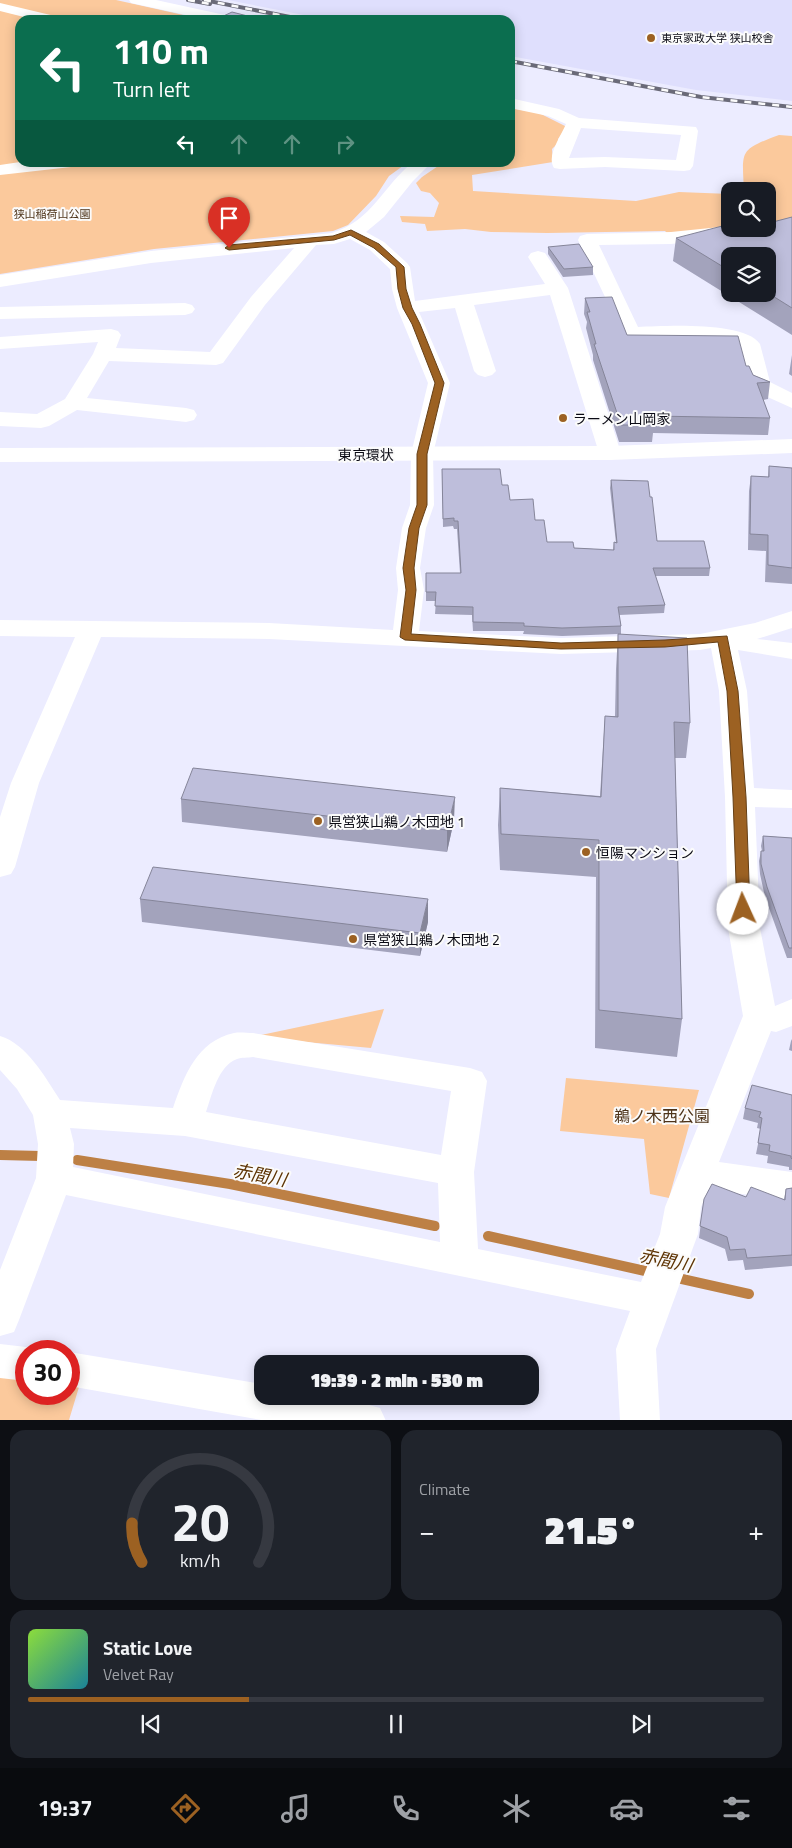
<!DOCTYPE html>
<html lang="en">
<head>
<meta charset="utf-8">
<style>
  body { margin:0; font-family:"Titillium Web","Noto Sans JP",sans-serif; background:#20242c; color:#f1f3f6; height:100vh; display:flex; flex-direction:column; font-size:19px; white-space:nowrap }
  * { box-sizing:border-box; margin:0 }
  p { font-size:16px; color:#9ea1a6 }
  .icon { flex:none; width:28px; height:28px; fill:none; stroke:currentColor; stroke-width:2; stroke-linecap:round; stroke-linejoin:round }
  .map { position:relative; height:1420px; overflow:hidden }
  .details { display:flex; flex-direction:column; gap:10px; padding:10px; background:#0d0f14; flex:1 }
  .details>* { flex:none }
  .top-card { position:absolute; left:15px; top:15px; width:500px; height:152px; border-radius:15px; box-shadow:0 2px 12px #0003; background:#0b6e4f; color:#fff; overflow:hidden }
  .controls { position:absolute; left:721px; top:182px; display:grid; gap:10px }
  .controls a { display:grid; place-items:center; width:55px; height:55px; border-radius:10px; background:#171b24; box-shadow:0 2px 12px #0003; font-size:25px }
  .speed { position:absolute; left:15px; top:1340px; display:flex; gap:10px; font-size:25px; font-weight:700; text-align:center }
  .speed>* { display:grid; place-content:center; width:65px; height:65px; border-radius:50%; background:#171b24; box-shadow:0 2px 12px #0003; line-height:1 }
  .speed .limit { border:8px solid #d22; background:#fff; color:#111 }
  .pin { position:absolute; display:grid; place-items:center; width:42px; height:42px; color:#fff; margin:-51px -21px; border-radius:50% 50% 50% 0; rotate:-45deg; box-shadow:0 0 5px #0007 }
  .pin .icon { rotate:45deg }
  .me { position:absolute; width:55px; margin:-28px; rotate:358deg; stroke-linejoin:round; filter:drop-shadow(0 0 4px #0008) }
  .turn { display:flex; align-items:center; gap:18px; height:105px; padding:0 15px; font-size:22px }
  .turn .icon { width:65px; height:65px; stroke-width:2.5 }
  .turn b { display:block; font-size:35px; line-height:42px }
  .lanes { display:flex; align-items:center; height:48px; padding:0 15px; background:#0003; justify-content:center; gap:25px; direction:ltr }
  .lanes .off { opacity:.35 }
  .big { font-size:38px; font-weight:800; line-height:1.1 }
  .details .tile { flex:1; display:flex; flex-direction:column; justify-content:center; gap:8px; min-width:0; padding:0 18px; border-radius:15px; background:#20242c }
  .details .dial { align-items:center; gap:0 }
  .dial svg { height:130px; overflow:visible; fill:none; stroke:#363941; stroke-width:7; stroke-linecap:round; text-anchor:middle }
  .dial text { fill:#f1f3f6; stroke:none }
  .song { display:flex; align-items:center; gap:15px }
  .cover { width:60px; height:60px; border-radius:8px; background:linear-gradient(135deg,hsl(90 70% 55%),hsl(190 70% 35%)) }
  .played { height:5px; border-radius:2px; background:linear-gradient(90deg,#9c6122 30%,#363941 30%) }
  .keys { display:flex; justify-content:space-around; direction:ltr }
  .heat { display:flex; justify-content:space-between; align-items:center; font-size:28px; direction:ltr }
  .details .tiles { flex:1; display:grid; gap:10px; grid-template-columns:1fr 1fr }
  .tile:last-child { grid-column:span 2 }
  .trip { position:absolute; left:254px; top:1355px; width:285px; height:50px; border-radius:15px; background:#171b24; box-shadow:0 2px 12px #0003; font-weight:800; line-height:50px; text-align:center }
  .dock { display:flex; height:80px; justify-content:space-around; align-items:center; background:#090b0e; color:#9ea1a6 }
  .dock .icon { width:35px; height:35px }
  .dock .selected { color:#9c6122 }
  .dock b { font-size:22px; color:#f1f3f6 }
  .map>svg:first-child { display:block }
  .built { fill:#dfdffd }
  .green { fill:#fbc99c }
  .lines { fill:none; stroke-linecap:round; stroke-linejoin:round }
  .stream { stroke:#bd8045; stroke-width:10 }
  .minor { fill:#fff; fill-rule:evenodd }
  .highway { fill:#fff; fill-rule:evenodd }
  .rail-casing { stroke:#6a6a78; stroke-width:4 }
  .rail { stroke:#fbfbfb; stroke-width:2.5; stroke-dasharray:7; stroke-linecap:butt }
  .wall { fill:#a3a3bc; fill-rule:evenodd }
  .shaded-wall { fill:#858599 }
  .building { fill:#bebedb; stroke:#858599 }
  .route { fill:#9c6122; stroke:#653f16 }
  .poi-dot { fill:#9c6122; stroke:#fbfbfb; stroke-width:2 }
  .labels { text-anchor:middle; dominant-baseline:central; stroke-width:4; stroke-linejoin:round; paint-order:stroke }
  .far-poi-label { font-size:11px; fill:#0a0a14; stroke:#fbfbfb; text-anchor:start }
  .far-park-label { font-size:11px; fill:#4d3319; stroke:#fbfbfb }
  .poi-label { font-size:14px; fill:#0a0a14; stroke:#fbfbfb; text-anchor:start }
  .street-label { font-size:14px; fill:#0a0a14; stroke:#fbfbfb }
  .near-park-label { font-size:16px; fill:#4d3319; stroke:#fbfbfb }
  .near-water-label { font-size:18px; font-style:italic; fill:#5e3404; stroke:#fbfbfb }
</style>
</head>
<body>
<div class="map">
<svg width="792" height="1421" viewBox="0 0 792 1421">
  <rect width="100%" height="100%" fill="#ececff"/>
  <!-- built -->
  <path class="built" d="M228,0H792V101L696,90L510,56V20H329Z"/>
  <!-- green -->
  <path class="green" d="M0,0H116L206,20H20V162L407,163L389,176L376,196L348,225L333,231L154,249L0,274Z
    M510,108L539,113L567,127L558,139V143L552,149L553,162L472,175L473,191L636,201L679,192L730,194V228L669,235L665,231L547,233L491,232L465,229L427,231L425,224L402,222L400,216L434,217L439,203L430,193L421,191L416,183L422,177L444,162H510Z
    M779,135L792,136V220L768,223V191H744C742,150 739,150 779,135Z
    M384,1009L371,1048L252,1037Z
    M566,1078L699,1090L669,1198L650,1194L644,1139L560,1131Z
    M0,1373L26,1377V1394H69V1385L79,1387L69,1420H0Z"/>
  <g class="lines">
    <!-- stream -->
    <path class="stream" d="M0,1155L41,1156
      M77,1160L230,1184L435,1226
      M488,1236L654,1273
      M673,1277L749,1294"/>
    <!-- minor -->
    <path class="minor" d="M129,0H156L234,17L236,20H209L131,3Z
      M0,3L59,17L61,20H36L0,11Z
      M510,98L559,109L579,118L696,127L698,131L693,166L690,170L684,171L605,167L560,169L554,168C546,156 561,136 566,124L548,116L510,108ZM581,128L681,135L676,160L605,157L569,158Z
      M20,162H79L77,166L71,167L0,175V165Z
      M413,162H432L413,181L384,217L366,232L384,242L407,263L410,267L415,301L545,284L528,257L531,253L538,251L545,253L568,288L621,453L618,458L610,460L602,458L599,453L550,295L474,305L496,371L492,375L485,377L478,375L474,371L455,308L419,312L450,383L433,454L434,505L426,528L420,568L424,590L419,631L561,638L700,634L755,623L792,611V628L757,639L792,643V659L738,650L747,691L754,788L792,790V808L755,807L760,928L775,1006L792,999V1026L776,1032L771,1031L719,1162L792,1172V1198L787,1199L708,1190L701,1207L698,1234L656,1349L660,1421H620L616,1349L630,1311L66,1195L19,1320L14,1332L0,1336V1270L36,1178L38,1144L33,1115L17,1089L0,1070V1036C27,1044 45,1077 60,1100L173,1108C184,1076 197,1041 234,1033C240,1032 247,1033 253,1033L470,1068L482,1072L487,1081L474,1172L478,1249L641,1282L660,1234L665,1207L743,1016L728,928L725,797L719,691L711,648L700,650L561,654L269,639L101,637L39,783L15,867L11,874L0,877V817L11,783L75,637L0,636V620L269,623L393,630L398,590L396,568L402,528L410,505L411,454L428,383L397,308L392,289L390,269L370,250L350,239L334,244L316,245L265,305L223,363L216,365L109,361L87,398L186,408L194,410L197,415L194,420L186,422L77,410L49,426L41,428L0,426V412L37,414L65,399L93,354L98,342L0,349V337L111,329L118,331L121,335L116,348L210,352L251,297L294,248L151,263L0,287V275L151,251L332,233C373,220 382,187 413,162ZM253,1057L451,1091L441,1155L206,1112C212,1095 218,1066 237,1059C242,1057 248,1058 253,1057ZM70,1128L185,1136L438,1183L440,1242L73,1167L74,1144Z
      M730,226V229H763L761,233L754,235L671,244L599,245L638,327C665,326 744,321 760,344L770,382L792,393V408L752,390L749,385L740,347C708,332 666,339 631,339L624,337L578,240L580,236L587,234L671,232Z
      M185,303L192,305L195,309L192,313L185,315L0,319V307Z
      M0,1344L26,1347L38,1351H26V1381L0,1378Z
      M69,1352L262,1384V1396H336L380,1408L386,1421H267L69,1386Z"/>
    <!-- highway -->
    <path class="highway" d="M792,439V453L610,460L0,462V448L610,446Z"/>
    <defs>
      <path id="rail" d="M188,0L210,4
        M204,0L305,20
        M510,61L701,97L792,107"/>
    </defs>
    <!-- rail casing -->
    <use href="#rail" class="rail-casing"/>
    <!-- rail -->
    <use href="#rail" class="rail"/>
  </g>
  <!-- wall -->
  <path class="wall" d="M792,217V335L673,261L676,238L769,223ZM730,256L768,294H730Z
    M548,247L593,267V275L563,277L548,254Z
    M585,298L627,335L746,366L753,375L770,382L768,399L763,400L770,418L768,435L653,433L652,442H619L593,360V355L586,328L587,322L584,314Z
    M792,355V376L789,374Z
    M769,466L792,468V584L765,582L766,551L748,550L749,491L751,476L768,477Z
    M442,469L502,485L510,500L535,520L547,542L574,548L613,550L614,542L616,543L610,488L611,480L650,497L657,541L710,568L709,576H655L665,605L664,613L619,615L621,626V634L690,723L686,758H675L682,1019L677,1057L595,1048L596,877L500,870L498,825L500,788L600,796L605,716H615L616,669L618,634L562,636L523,634L524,631H473L472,615L435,614L436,601H426V573H460L457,529H454L453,526L443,527Z
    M181,799L454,820L447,852L182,822Z
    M763,836L792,838V958H787L765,897L760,874L759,861L761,851H762L761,846Z
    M140,899L428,922L420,956L142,922Z
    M792,1039V1051L789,1050L791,1041Z
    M792,1095V1170H789V1167L767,1163L768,1156L756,1154L761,1129L757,1128L758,1123L743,1119L745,1108Z
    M792,1188V1266L745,1270L743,1260L728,1261L725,1249L699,1238L704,1199L746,1197L784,1199L786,1189Z"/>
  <!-- shaded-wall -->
  <path class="shaded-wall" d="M455,797L454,820L447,852V830Z
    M428,899V922L420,956V933Z"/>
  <!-- building -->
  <path class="building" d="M232,12L263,20H215Z
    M792,217V308L768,293V256H730V271L676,238L730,224V229H768V222L769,223Z
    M579,244L593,267L564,269L548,247Z
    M612,297L627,335L738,336L746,366H749L753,375L770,382L757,383L770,418L652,416L654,425H621L594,344H596L587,312H590L585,298Z
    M769,466L792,468V568L768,565V535L750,534L751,476L769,477Z
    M442,469H500L502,485H508L510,500L533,499L535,520H544L547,542H573L574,548L614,550V542L617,543L611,480L648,481L650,497H652L657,541H704L710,568H653L665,605L618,607L621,626L562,628L524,626V623L473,622V607L435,606L436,592H426V573H461L458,521H454V518L443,519Z
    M618,634L687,638L690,723L674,722L682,1019L599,1010V840L501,834L500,788L601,797L605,716L618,717Z
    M193,768L455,797L447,830L181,799Z
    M763,836L792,838V948H789L767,887L761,864V851H764Z
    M153,867L428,899L420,933L140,899Z
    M752,1085L792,1095V1159L791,1158V1156L769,1151L770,1145L758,1143L762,1118L759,1117L761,1112L745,1108Z
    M712,1184L746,1197L751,1187L785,1200L786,1189L792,1188V1255L747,1258L745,1249L730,1250L727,1237L700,1226L704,1199Z"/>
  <!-- route -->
  <path class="route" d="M351,230L379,244L404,267L406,289L412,308L420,324L444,383L427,454V505L419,528L414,568L416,590L411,634L561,643L665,640L727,636L738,691L746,797L750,909L748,912H739L737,909L733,797L727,691L718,642L665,647L561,649L405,640L400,637L406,590L403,568L409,528L417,505V454L435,383L412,324L403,308L398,289L396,267L374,248L350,235L334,240L229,250L225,248L229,245L333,236Z"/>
  <!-- markers -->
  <g class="poi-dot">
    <circle cx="651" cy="38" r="5"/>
    <circle cx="563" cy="418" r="5"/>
    <circle cx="318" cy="821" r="5"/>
    <circle cx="586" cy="852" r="5"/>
    <circle cx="353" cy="939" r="5"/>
  </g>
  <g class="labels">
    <!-- far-poi labels -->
    <g class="far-poi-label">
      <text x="661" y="38">東京家政大学 狭山校舎</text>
    </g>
    <!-- far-park labels -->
    <g class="far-park-label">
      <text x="52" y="214">狭山稲荷山公園</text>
    </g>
    <!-- poi labels -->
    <g class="poi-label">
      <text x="573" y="418">ラーメン山岡家</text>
      <text x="328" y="821">県営狭山鵜ノ木団地 1</text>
      <text x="596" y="852">恒陽マンション</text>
      <text x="363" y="939">県営狭山鵜ノ木団地 2</text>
    </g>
    <!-- street labels -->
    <g class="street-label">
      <text x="366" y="454">東京環状</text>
    </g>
    <!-- near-park labels -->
    <g class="near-park-label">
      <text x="662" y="1116">鵜ノ木西公園</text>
    </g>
    <!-- near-water labels -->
    <g class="near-water-label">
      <text transform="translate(260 1175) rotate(11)">赤間川</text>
      <text transform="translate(666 1260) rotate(12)">赤間川</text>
    </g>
  </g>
</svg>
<div class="controls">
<a><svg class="icon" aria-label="search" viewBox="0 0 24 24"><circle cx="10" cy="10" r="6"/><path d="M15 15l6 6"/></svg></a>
<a><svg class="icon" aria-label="layers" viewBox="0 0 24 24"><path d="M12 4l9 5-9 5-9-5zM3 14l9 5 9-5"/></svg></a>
</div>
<div class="speed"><div class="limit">30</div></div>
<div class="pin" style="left:229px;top:248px;background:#d93025"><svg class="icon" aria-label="arrive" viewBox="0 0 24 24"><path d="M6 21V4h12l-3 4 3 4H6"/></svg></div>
<svg class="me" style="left:743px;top:909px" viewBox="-20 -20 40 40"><circle r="19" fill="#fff"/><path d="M0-13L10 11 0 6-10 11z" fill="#9c6122"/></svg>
<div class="trip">19:39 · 2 min · 530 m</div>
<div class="top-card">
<div class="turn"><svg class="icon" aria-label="left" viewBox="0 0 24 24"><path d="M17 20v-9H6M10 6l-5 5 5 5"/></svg><div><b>110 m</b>Turn left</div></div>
<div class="lanes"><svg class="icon" aria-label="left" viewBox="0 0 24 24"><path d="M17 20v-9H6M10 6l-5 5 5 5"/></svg><svg class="icon off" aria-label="ahead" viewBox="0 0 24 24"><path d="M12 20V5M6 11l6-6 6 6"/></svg><svg class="icon off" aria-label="ahead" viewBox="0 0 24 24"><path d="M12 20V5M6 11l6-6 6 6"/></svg><svg class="icon off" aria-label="right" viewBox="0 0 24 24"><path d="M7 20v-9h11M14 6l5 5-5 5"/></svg></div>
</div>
</div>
<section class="details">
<div class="tiles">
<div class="tile dial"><svg viewBox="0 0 100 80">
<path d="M14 69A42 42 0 1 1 86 69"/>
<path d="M14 69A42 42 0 0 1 8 45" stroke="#9c6122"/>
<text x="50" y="56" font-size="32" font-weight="700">20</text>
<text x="50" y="72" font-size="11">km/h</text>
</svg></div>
<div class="tile"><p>Climate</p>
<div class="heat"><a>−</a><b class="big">21.5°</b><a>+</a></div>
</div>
<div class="tile">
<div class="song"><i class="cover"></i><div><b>Static Love</b><p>Velvet Ray</p></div></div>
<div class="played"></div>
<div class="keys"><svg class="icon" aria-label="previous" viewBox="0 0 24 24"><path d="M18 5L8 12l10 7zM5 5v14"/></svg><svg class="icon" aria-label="pause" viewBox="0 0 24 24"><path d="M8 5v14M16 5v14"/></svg><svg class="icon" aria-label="next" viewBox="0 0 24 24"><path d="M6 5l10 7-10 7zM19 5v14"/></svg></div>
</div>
</div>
</section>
<nav class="dock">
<b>19:37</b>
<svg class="icon selected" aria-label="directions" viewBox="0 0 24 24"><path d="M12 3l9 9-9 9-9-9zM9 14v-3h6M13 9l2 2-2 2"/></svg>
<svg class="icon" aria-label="music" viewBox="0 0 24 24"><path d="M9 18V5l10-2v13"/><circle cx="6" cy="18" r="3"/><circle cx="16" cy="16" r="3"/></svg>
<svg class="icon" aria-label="phone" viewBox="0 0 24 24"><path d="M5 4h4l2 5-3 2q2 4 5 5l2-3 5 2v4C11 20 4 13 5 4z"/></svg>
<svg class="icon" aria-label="climate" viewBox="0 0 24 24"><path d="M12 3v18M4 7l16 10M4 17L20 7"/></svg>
<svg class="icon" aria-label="car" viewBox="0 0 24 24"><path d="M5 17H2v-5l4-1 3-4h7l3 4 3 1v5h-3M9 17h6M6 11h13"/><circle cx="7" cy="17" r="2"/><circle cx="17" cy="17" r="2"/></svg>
<svg class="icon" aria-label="filters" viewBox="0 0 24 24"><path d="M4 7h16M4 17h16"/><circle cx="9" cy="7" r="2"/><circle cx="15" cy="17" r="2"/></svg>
</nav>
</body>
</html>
